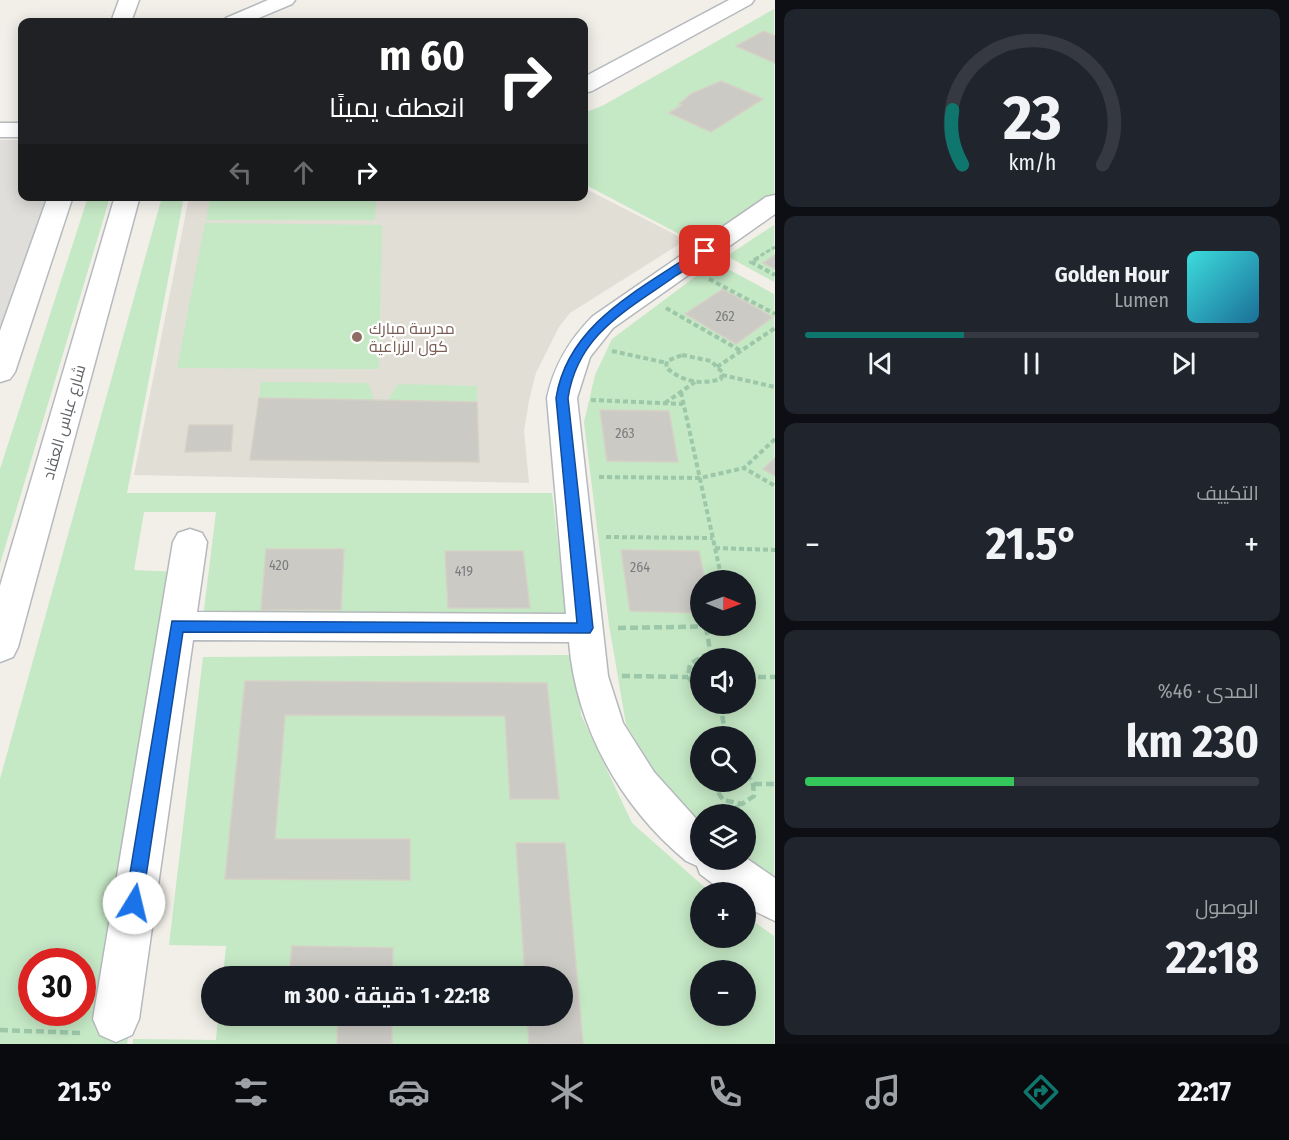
<!DOCTYPE html>
<html lang="ar">
<head>
<meta charset="utf-8">
<style>
  body { margin:0; font-family:"Fira Sans Condensed",Cairo,sans-serif; background:#20242c; color:#f1f3f6; direction:rtl; height:100vh; display:flex; flex-direction:column; font-size:22px; white-space:nowrap }
  * { box-sizing:border-box; margin:0 }
  p { font-size:20px; color:#9ea1a6 }
  .icon { flex:none; width:33px; height:33px; fill:none; stroke:currentColor; stroke-width:2; stroke-linecap:round; stroke-linejoin:round }
  .map { position:relative; flex:1; overflow:hidden; direction:ltr }
  .details { display:flex; flex-direction:column; gap:9px; padding:9px; background:#0d0f14; width:514px }
  .details>* { flex:none }
  .guide { position:absolute; left:18px; top:18px; width:570px; height:183px; border-radius:12px; box-shadow:0 3px 15px #0003; direction:rtl; background:#202124; color:#fff; overflow:hidden }
  .needle { width:39px; rotate:91deg }
  .buttons { position:absolute; left:690px; top:570px; display:grid; gap:12px }
  .buttons a { display:grid; place-items:center; width:66px; height:66px; border-radius:50%; background:#171b24; box-shadow:0 3px 15px #0003; font-size:30px }
  .speed { position:absolute; left:18px; top:948px; display:flex; gap:12px; font-size:30px; font-weight:700; text-align:center }
  .speed>* { display:grid; place-content:center; width:78px; height:78px; border-radius:50%; background:#171b24; box-shadow:0 3px 15px #0003; line-height:1 }
  .speed .limit { border:9px solid #d22; background:#fff; color:#111 }
  .pin { position:absolute; display:grid; place-items:center; width:51px; height:51px; color:#fff; margin:-26px; border-radius:12px; box-shadow:0 3px 9px #0006 }
  .me { position:absolute; width:66px; margin:-33px; rotate:9deg; stroke-linejoin:round; filter:drop-shadow(0 0 4px #0008) }
  .turn { display:flex; align-items:center; gap:21px; height:126px; padding:0 24px; font-size:27px }
  .turn .icon { width:78px; height:78px; stroke-width:2.5 }
  .turn b { display:block; font-size:42px; line-height:51px }
  .lanes { display:flex; align-items:center; height:57px; padding:0 24px; background:#0003; justify-content:center; gap:30px; direction:ltr }
  .lanes .off { opacity:.35 }
  .big { font-size:45px; font-weight:700; line-height:1.1 }
  .details .card { flex:1; display:flex; flex-direction:column; justify-content:center; gap:9px; min-width:0; padding:0 21px; border-radius:12px; background:#20242c }
  .details .dial { align-items:center; gap:0 }
  .dial svg { height:156px; overflow:visible; fill:none; stroke:#363941; stroke-width:7; stroke-linecap:round; text-anchor:middle }
  .dial text { fill:#f1f3f6; stroke:none }
  .song { display:flex; align-items:center; gap:18px }
  .cover { width:72px; height:72px; border-radius:9px; background:linear-gradient(135deg,hsl(180 70% 55%),hsl(200 70% 35%)) }
  .played { height:6px; border-radius:3px; background:linear-gradient(90deg,#0f766e 35%,#363941 35%) }
  .keys { display:flex; justify-content:space-around; direction:ltr }
  .heat { display:flex; justify-content:space-between; align-items:center; font-size:33px; direction:ltr }
  .charge { height:9px; border-radius:4px; background:linear-gradient(90deg,#34c759 46%,#363941 0) }
  .trip { position:absolute; left:201px; top:966px; width:372px; height:60px; border-radius:30px; background:#171b24; box-shadow:0 3px 15px #0003; font-weight:700; line-height:60px; text-align:center; direction:rtl }
  .dock { display:flex; height:96px; justify-content:space-around; align-items:center; background:#090b0e; color:#9ea1a6 }
  .dock .icon { width:42px; height:42px }
  .dock .active { color:#0f766e }
  .dock b { font-size:27px; color:#f1f3f6 }
  main { display:flex; flex:1; min-height:0 }
  .map>svg:first-child { display:block }
  .industrial { fill:#e0deda }
  .education { fill:#e1ded6 }
  .green { fill:#c5e8c5; fill-rule:evenodd }
  .building { fill:#cccac5; stroke:#d6d1c6; stroke-width:1.5 }
  .lines { fill:none; stroke-linecap:round; stroke-linejoin:round }
  .street-casing { stroke:#b5b8bc; stroke-width:3 }
  .secondary-casing { stroke:#b6babf; stroke-width:3 }
  .path-far2 { stroke:#9cc7a9; stroke-width:3; stroke-dasharray:4.5 2; stroke-linecap:butt }
  .path-far1 { stroke:#9cc7a9; stroke-width:4; stroke-dasharray:5 3; stroke-linecap:butt }
  .path { stroke:#9cc7a9; stroke-width:4.5; stroke-dasharray:8 4; stroke-linecap:butt }
  .street { fill:#fff; fill-rule:evenodd }
  .secondary { fill:#fff; fill-rule:evenodd }
  .route { fill:#1a73e8; stroke:#114b97; stroke-width:1.5 }
  .education-dot { fill:#8d6e63; stroke:#fff; stroke-width:2 }
  .labels { text-anchor:middle; dominant-baseline:central; stroke-width:4.5; stroke-linejoin:round; paint-order:stroke }
  .number-label { font-size:14px; fill:#7a7d7f }
  .education-label { font-size:16px; fill:#785e54; stroke:#fff; text-anchor:start }
  .street-label { font-size:16px; fill:#5f6368; stroke:#fff }
</style>
</head>
<body>
<main>
<section class="details">
<div class="card dial"><svg viewBox="0 0 100 80">
<path d="M14 69A42 42 0 1 1 86 69"/>
<path d="M14 69A42 42 0 0 1 9 41" stroke="#0f766e"/>
<text x="50" y="56" font-size="32" font-weight="700">23</text>
<text x="50" y="72" font-size="11">km/h</text>
</svg></div>
<div class="card">
<div class="song"><i class="cover"></i><div><b>Golden Hour</b><p>Lumen</p></div></div>
<div class="played"></div>
<div class="keys"><svg class="icon" aria-label="previous" viewBox="0 0 24 24"><path d="M18 5L8 12l10 7zM5 5v14"/></svg><svg class="icon" aria-label="pause" viewBox="0 0 24 24"><path d="M8 5v14M16 5v14"/></svg><svg class="icon" aria-label="next" viewBox="0 0 24 24"><path d="M6 5l10 7-10 7zM19 5v14"/></svg></div>
</div>
<div class="card"><p>التكييف</p>
<div class="heat"><a>−</a><b class="big">21.5°</b><a>+</a></div>
</div>
<div class="card"><p>المدى · 46%</p><b class="big">230 km</b><div class="charge"></div></div>
<div class="card"><p>الوصول</p><b class="big">22:18</b></div>
</section>
<div class="map">
<svg width="775" height="1044" viewBox="0 0 775 1044">
  <rect width="100%" height="100%" fill="#f1efe8"/>
  <!-- industrial -->
  <path class="industrial" d="M0,140H22V196L51,197L0,338Z"/>
  <!-- education -->
  <path class="education" d="M584,188L686,240L570,313L559,327L536,373L529,401L524,431L529,483L134,475L189,197L584,196Z"/>
  <!-- green -->
  <path class="green" d="M774,9V195L702,246L584,184V113L602,106Z
    M88,197H110L0,564V469Z
    M162,197H184L127,493H552L568,625L202,626L216,512H144L134,570L200,573L127,1044H0V779ZM32,962H82V1012H32Z
    M210,197H376L375,220H206Z
    M205,223L382,225L379,369L177,368Z
    M774,225V282L727,256Z
    M715,262L774,294V876L746,860V814H700V826L665,789L626,724L609,625L584,422L595,375L612,339ZM700,580H746V626H700ZM700,658H746V704H700ZM700,736H746V782H700Z
    M261,382L368,383L374,400L259,398Z
    M398,384L477,386V402L388,400Z
    M577,655L581,715L632,823L710,892H700V938H746V916L774,936V1044H133V1039L216,1040L218,1016H562V976H223L226,946L169,945L203,657ZM700,970H746V1016H700Z"/>
  <!-- building -->
  <path class="building" d="M764,31L775,36V63L736,46Z
    M721,81L763,99L711,132L669,113L682,105L679,104L691,94Z
    M775,255V269L763,263Z
    M723,289L773,317L736,344L685,314Z
    M259,398L477,402L479,462L250,460Z
    M600,410L669,411L678,462L607,461Z
    M189,425H233L231,451L185,452Z
    M775,458V476L763,469Z
    M266,549H344L341,610H261Z
    M621,550L699,551L705,580H700V613L630,611Z
    M445,551H523L530,608H448Z
    M245,681L547,683L559,799H510L505,716L285,715L275,839H410V880L225,879Z
    M516,843H565L583,1044H529L527,1016H562V976H525Z
    M292,946L393,948L392,976H289Z
    M338,1016H392V1044H337Z"/>
  <g class="lines">
    <defs>
      <path id="street" d="M0,123H22V137H0Z
        M775,195V214L613,328L590,357L577,398L608,676L623,723L654,772L700,823V860L746,858L775,878V921L746,907V892H724L700,874L697,866L686,861C620,806 576,727 569,642L193,640L139,1019L132,1035L116,1042L100,1035L93,1019L173,542L178,533L190,529L202,533L207,542L197,612L566,614L547,398C554,365 570,339 593,316L766,197Z"/>
      <path id="secondary" d="M119,0H139L131,22H111Z
        M268,0H295L292,4L249,22H223L226,18Z
        M729,0H754L751,4L592,91L584,93V77Z
        M48,196H73L15,372L10,379L0,382V331Z
        M115,196H140L18,647L13,657L0,662V586Z"/>
    </defs>
    <!-- street casing -->
    <use href="#street" class="street-casing"/>
    <!-- secondary casing -->
    <use href="#secondary" class="secondary-casing"/>
    <!-- path-far2 -->
    <path class="path-far2" d="M755,259L775,247"/>
    <!-- path-far1 -->
    <path class="path-far1" d="M758,258L751,262L775,275
      M709,279L775,314
      M666,308L741,351
      M612,351L667,363
      M682,355L711,361L722,372L721,379C700,385 682,382 666,367L667,361Z
      M717,367L775,328
      M722,375L775,387
      M681,392L722,580
      M591,400L683,404
      M665,403L695,382
      M775,439L744,468L775,486
      M599,477L700,478L744,468
      M606,537L713,538
      M715,548L775,550"/>
    <!-- path -->
    <path class="path" d="M706,627L711,656
      M618,628L732,626
      M622,676L688,677
      M746,677H775
      M700,693L688,677L690,664L703,656L722,658
      M720,704L726,736
      M712,782L723,800L742,804L754,796L753,783L746,773
      M754,784H775
      M737,805L739,814
      M0,1030L82,1033"/>
    <!-- street -->
    <use href="#street" class="street"/>
    <!-- secondary -->
    <use href="#secondary" class="secondary"/>
  </g>
  <!-- route -->
  <path class="route" d="M701,248L710,251C701,260 688,268 677,275C628,310 578,333 568,398L593,628L590,633L183,632L142,903L140,909L134,912L127,909L125,903L172,621L577,623L556,398C568,322 642,289 701,248Z"/>
  <!-- markers -->
  <circle class="education-dot" cx="357" cy="337" r="6"/>
  <g class="labels">
    <!-- number labels -->
    <g class="number-label">
      <text x="725" y="316">262</text>
      <text x="625" y="433">263</text>
      <text x="279" y="565">420</text>
      <text x="640" y="567">264</text>
      <text x="464" y="571">419</text>
    </g>
    <!-- education labels -->
    <g class="education-label">
      <text x="369" y="328">مدرسة مبارك<tspan x="369" dy="18">كول الزراعية</tspan></text>
    </g>
    <!-- street labels -->
    <g class="street-label">
      <text transform="translate(64 422) rotate(-74)">شارع عباس العقاد</text>
    </g>
  </g>
</svg>
<div class="buttons">
<a><svg class="needle" viewBox="-14 -14 28 28"><path d="M0-13l5 13h-10z" fill="#e53935"/><path d="M0 13l5-13h-10z" fill="#9ea1a6"/></svg></a>
<a><svg class="icon" aria-label="sound" viewBox="0 0 24 24"><path d="M4 9h4l5-4v14l-5-4H4zM17 9q2 3 0 6"/></svg></a>
<a><svg class="icon" aria-label="search" viewBox="0 0 24 24"><circle cx="10" cy="10" r="6"/><path d="M15 15l6 6"/></svg></a>
<a><svg class="icon" aria-label="layers" viewBox="0 0 24 24"><path d="M12 4l9 5-9 5-9-5zM3 14l9 5 9-5"/></svg></a>
<a>+</a>
<a>−</a>
</div>
<div class="speed"><div class="limit">30</div></div>
<div class="pin" style="left:705px;top:251px;background:#d93025"><svg class="icon" aria-label="arrive" viewBox="0 0 24 24"><path d="M6 21V4h12l-3 4 3 4H6"/></svg></div>
<svg class="me" style="left:134px;top:903px" viewBox="-20 -20 40 40"><circle r="19" fill="#fff"/><path d="M0-13L10 11 0 6-10 11z" fill="#1a73e8"/></svg>
<div class="trip">22:18 · 1 دقيقة · 300 m</div>
<div class="guide">
<div class="turn"><svg class="icon" aria-label="right" viewBox="0 0 24 24"><path d="M7 20v-9h11M14 6l5 5-5 5"/></svg><div><b>60 m</b>انعطف يمينًا</div></div>
<div class="lanes"><svg class="icon off" aria-label="left" viewBox="0 0 24 24"><path d="M17 20v-9H6M10 6l-5 5 5 5"/></svg><svg class="icon off" aria-label="ahead" viewBox="0 0 24 24"><path d="M12 20V5M6 11l6-6 6 6"/></svg><svg class="icon" aria-label="right" viewBox="0 0 24 24"><path d="M7 20v-9h11M14 6l5 5-5 5"/></svg></div>
</div>
</div>
</main>
<nav class="dock">
<b>22:17</b>
<svg class="icon active" aria-label="directions" viewBox="0 0 24 24"><path d="M12 3l9 9-9 9-9-9zM9 14v-3h6M13 9l2 2-2 2"/></svg>
<svg class="icon" aria-label="music" viewBox="0 0 24 24"><path d="M9 18V5l10-2v13"/><circle cx="6" cy="18" r="3"/><circle cx="16" cy="16" r="3"/></svg>
<svg class="icon" aria-label="phone" viewBox="0 0 24 24"><path d="M5 4h4l2 5-3 2q2 4 5 5l2-3 5 2v4C11 20 4 13 5 4z"/></svg>
<svg class="icon" aria-label="climate" viewBox="0 0 24 24"><path d="M12 3v18M4 7l16 10M4 17L20 7"/></svg>
<svg class="icon" aria-label="car" viewBox="0 0 24 24"><path d="M5 17H2v-5l4-1 3-4h7l3 4 3 1v5h-3M9 17h6M6 11h13"/><circle cx="7" cy="17" r="2"/><circle cx="17" cy="17" r="2"/></svg>
<svg class="icon" aria-label="filters" viewBox="0 0 24 24"><path d="M4 7h16M4 17h16"/><circle cx="9" cy="7" r="2"/><circle cx="15" cy="17" r="2"/></svg>
<b>21.5°</b>
</nav>
</body>
</html>
